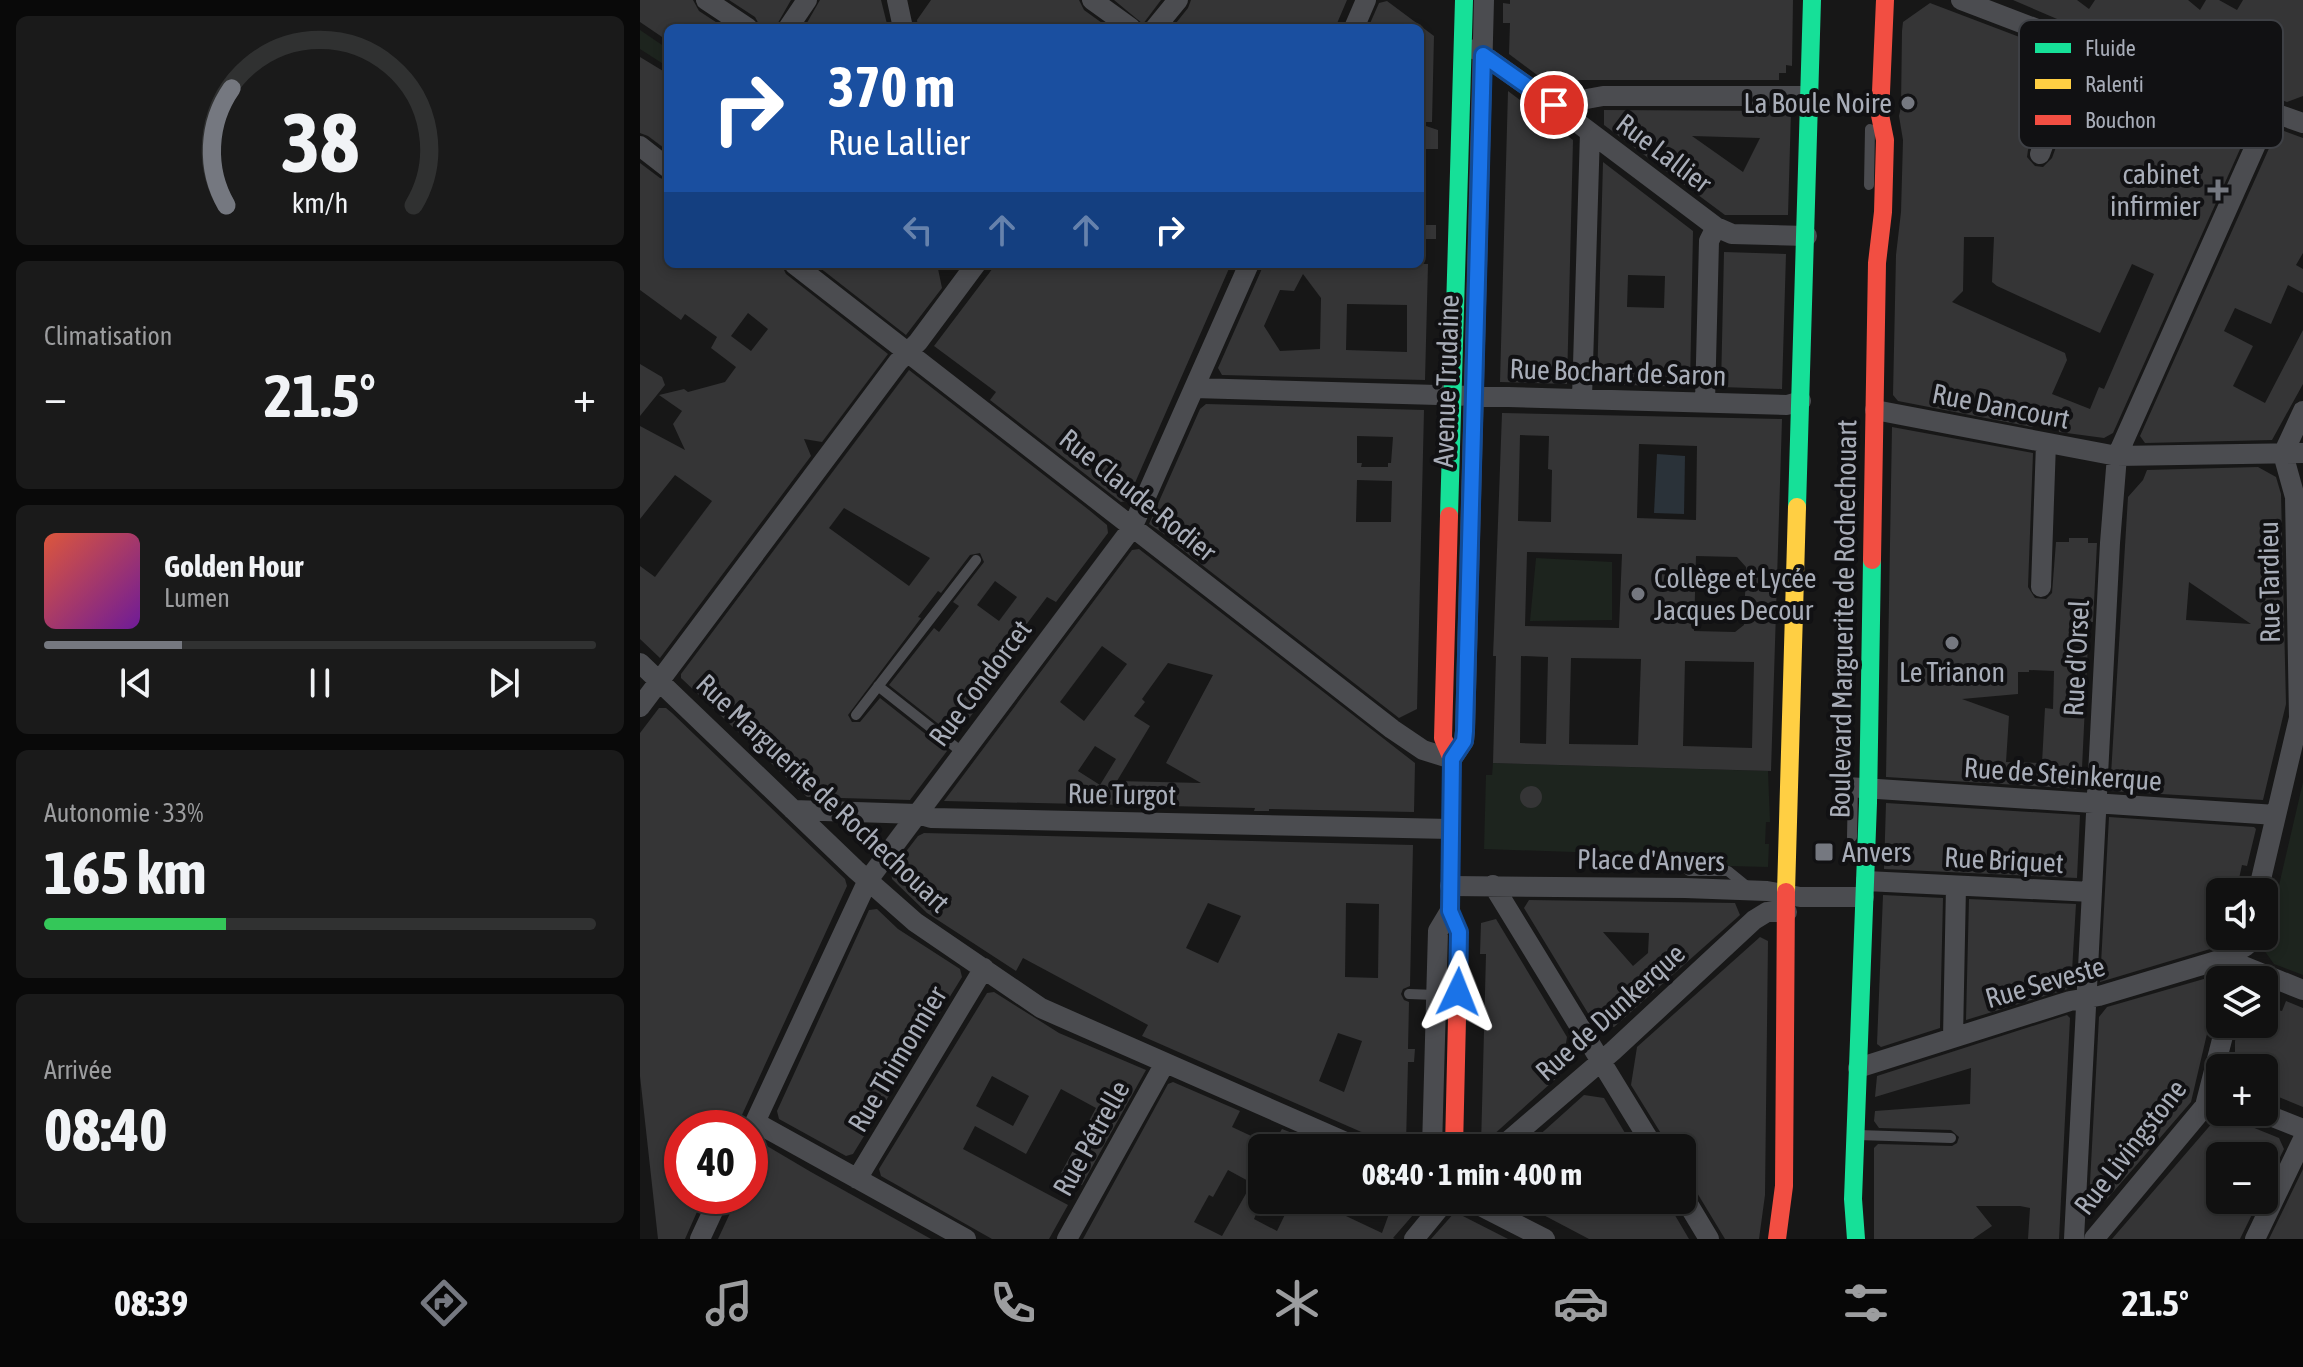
<!DOCTYPE html>
<html lang="fr">
<head>
<meta charset="utf-8">
<style>
  body { margin:0; font-family:"Asap Condensed",sans-serif; background:#1a1a1a; color:#f1f3f6; height:100vh; display:flex; flex-direction:column; font-size:30px; white-space:nowrap }
  * { box-sizing:border-box; margin:0 }
  p { font-size:26px; color:#9c9d9f }
  .icon { flex:none; width:44px; height:44px; fill:none; stroke:currentColor; stroke-width:2; stroke-linecap:round; stroke-linejoin:round }
  .map { position:relative; flex:1; overflow:hidden }
  .sheet { display:flex; flex-direction:column; gap:16px; padding:16px; background:#090909; width:640px }
  .sheet>* { flex:none }
  .top-card { position:absolute; left:24px; top:24px; width:760px; height:244px; border-radius:12px; box-shadow:0 4px 12px #0003,0 0 0 2px #303131; background:#1a4fa0; color:#fff; overflow:hidden }
  .buttons { position:absolute; left:1566px; top:878px; display:grid; gap:16px }
  .buttons a { display:grid; place-items:center; width:72px; height:72px; border-radius:12px; background:#111; box-shadow:0 4px 12px #0003,0 0 0 2px #303131; font-size:40px }
  .speed { position:absolute; left:24px; top:1110px; display:flex; gap:16px; font-size:40px; font-weight:700; text-align:center }
  .speed>* { display:grid; place-content:center; width:104px; height:104px; border-radius:50%; background:#111; box-shadow:0 4px 12px #0003,0 0 0 2px #303131; line-height:1 }
  .speed .limit { border:12px solid #d22; background:#fff; color:#111 }
  .pin { position:absolute; display:grid; place-items:center; width:68px; height:68px; color:#fff; margin:-34px; border:4px solid #fff; border-radius:50%; box-shadow:0 2px 8px #0007 }
  .me { position:absolute; width:88px; margin:-44px; rotate:2deg; stroke-linejoin:round; filter:drop-shadow(0 0 6px #0008) }
  .turn { display:flex; align-items:center; gap:28px; height:168px; padding:0 32px; font-size:36px }
  .turn .icon { width:104px; height:104px; stroke-width:2.5 }
  .turn b { display:block; font-size:56px; line-height:68px }
  .lanes { display:flex; align-items:center; height:76px; padding:0 32px; background:#0003; justify-content:center; gap:40px; direction:ltr }
  .lanes .off { opacity:.35 }
  .big { font-size:60px; font-weight:700; line-height:1.1 }
  .sheet .card { flex:1; display:flex; flex-direction:column; justify-content:center; gap:12px; min-width:0; padding:0 28px; border-radius:12px; background:#1a1a1a }
  .sheet .dial { align-items:center; gap:0 }
  .dial svg { height:208px; overflow:visible; fill:none; stroke:#303131; stroke-width:7; stroke-linecap:round; text-anchor:middle }
  .dial text { fill:#f1f3f6; stroke:none }
  .song { display:flex; align-items:center; gap:24px }
  .cover { width:96px; height:96px; border-radius:12px; background:linear-gradient(135deg,hsl(10 70% 55%),hsl(280 70% 35%)) }
  .played { height:8px; border-radius:4px; background:linear-gradient(90deg,#757880 25%,#303131 25%) }
  .keys { display:flex; justify-content:space-around; direction:ltr }
  .heat { display:flex; justify-content:space-between; align-items:center; font-size:44px; direction:ltr }
  .charge { height:12px; border-radius:6px; background:linear-gradient(90deg,#34c759 33%,#303131 0) }
  .trip { position:absolute; left:608px; top:1134px; width:448px; height:80px; border-radius:12px; background:#111; box-shadow:0 4px 12px #0003,0 0 0 2px #303131; font-weight:700; line-height:80px; text-align:center }
  .dock { display:flex; height:128px; justify-content:space-around; align-items:center; background:#070707; color:#9c9d9f }
  .dock .icon { width:56px; height:56px }
  .dock .active { color:#757880 }
  .dock b { font-size:36px; color:#f1f3f6 }
  main { display:flex; flex:1; min-height:0 }
  .map>svg:first-child { display:block }
  .green { fill:#1d241e }
  .water { fill:#2a3239 }
  .building { fill:#353536; fill-rule:evenodd }
  .lines { fill:none; stroke-linecap:round; stroke-linejoin:round }
  .lane { stroke:#4b4c50; stroke-width:10 }
  .street { stroke:#4b4c50; stroke-width:20 }
  .fast { stroke:#16e098; stroke-width:18 }
  .slow { stroke:#ffcf43; stroke-width:18 }
  .jam { stroke:#f24e42; stroke-width:18 }
  .route-casing { stroke:#114b97; stroke-width:20 }
  .route { stroke:#1a73e8; stroke-width:14 }
  .poi-dot { fill:#757880; stroke:#111113; stroke-width:3 }
  .labels { text-anchor:middle; dominant-baseline:central; stroke-width:8; stroke-linejoin:round; paint-order:stroke }
  .poi-label { font-size:28px; fill:#a8adb8; stroke:#111113; text-anchor:end }
  .street-label { font-size:28px; fill:#a8adb8; stroke:#111113 }
  .key { fill:#111113; stroke:#3e4045; stroke-width:2 }
  .key-label { font-size:22px; fill:#a8adb8 }
</style>
</head>
<body>
<main>
<section class="sheet">
<div class="card dial"><svg viewBox="0 0 100 80">
<path d="M14 69A42 42 0 1 1 86 69"/>
<path d="M14 69A42 42 0 0 1 16 24" stroke="#757880"/>
<text x="50" y="56" font-size="32" font-weight="700">38</text>
<text x="50" y="72" font-size="11">km/h</text>
</svg></div>
<div class="card"><p>Climatisation</p>
<div class="heat"><a>−</a><b class="big">21.5°</b><a>+</a></div>
</div>
<div class="card">
<div class="song"><i class="cover"></i><div><b>Golden Hour</b><p>Lumen</p></div></div>
<div class="played"></div>
<div class="keys"><svg class="icon" aria-label="previous" viewBox="0 0 24 24"><path d="M18 5L8 12l10 7zM5 5v14"/></svg><svg class="icon" aria-label="pause" viewBox="0 0 24 24"><path d="M8 5v14M16 5v14"/></svg><svg class="icon" aria-label="next" viewBox="0 0 24 24"><path d="M6 5l10 7-10 7zM19 5v14"/></svg></div>
</div>
<div class="card"><p>Autonomie · 33%</p><b class="big">165 km</b><div class="charge"></div></div>
<div class="card"><p>Arrivée</p><b class="big">08:40</b></div>
</section>
<div class="map">
<svg width="1663" height="1239" viewBox="0 0 1663 1239">
  <rect width="100%" height="100%" fill="#171717"/>
  <!-- green -->
  <path class="green" d="M0,30L28,49V67L0,49Z
    M896,558L972,562V620L890,621Z
    M853,763L1128,771L1130,822H1126L1125,844H1129L1128,867L1049,865L1048,856L844,849L846,775H852Z
    M1663,782V975L1634,964L1624,950Z"/>
  <!-- water -->
  <path class="water" d="M1017,454L1045,456L1044,514L1014,513Z"/>
  <!-- building -->
  <path class="building" d="M0,0H53L59,11L85,28H28V41L0,22Z
    M89,0H151L135,28H121L115,17Z
    M180,0H241L248,28H164Z
    M291,0H439L444,10L469,28H278L277,20Z
    M474,0H521L503,24Z
    M551,0H707L695,28H532L548,8Z
    M870,0H1153L1152,66L1146,65V73H1139V80H904L869,54L870,23H863V3L870,4Z
    M1373,0H1437L1449,9L1455,0H1548L1560,10L1566,0H1579L1597,10L1603,0H1663V96L1647,102L1438,28Z
    M747,1L794,36L792,122H780V28H728L739,3Z
    M1290,3L1422,53L1388,150L1387,157L1395,166L1403,167L1412,158L1447,62L1604,119L1609,129L1473,433L1464,438L1419,432L1417,415L1392,427L1258,401L1253,395L1256,255L1261,212L1263,140L1259,116L1261,107L1262,31L1263,22ZM1324,237H1354L1352,282L1357,286L1460,333L1492,264L1514,274L1464,389L1459,387L1450,409L1412,394L1427,360L1425,353L1312,302L1323,291Z
    M0,57L28,74V151L8,136L0,133Z
    M868,91L933,140L927,384L860,382Z
    M964,110L1151,111L1148,215H1085L964,125ZM1052,136L1120,138L1103,172Z
    M780,124L798,130V149H780Z
    M1644,131L1663,138V253L1656,265L1663,269V293L1648,285L1631,324L1595,308L1584,331L1613,346L1593,386L1625,403L1663,330V384L1632,440L1505,443L1500,436L1635,135Z
    M963,162L1053,231L1050,387L957,384ZM988,275L1025,276L1024,308L987,307Z
    M0,163L20,178L28,181V264H141L146,274L248,354L182,442L164,439L171,456L20,658L0,639V566L15,577L72,501L35,475L0,519V426L45,450L33,424L42,411L19,395L44,389L48,392L85,382L96,367L71,348L77,337L45,314L41,320L0,290ZM108,313L128,329L111,351L91,336Z
    M780,225H796V239H780Z
    M1084,252L1146,254L1142,389L1081,387Z
    M175,264H297L302,288L266,335Z
    M356,264H591L487,501L481,502L350,400L356,392L294,346Z
    M624,264H788L785,380L582,375L578,368ZM663,274L681,298L680,349L640,351L624,326L640,290L654,291ZM707,304L767,305V352L706,350Z
    M0,364L22,377L25,385L0,416Z
    M269,370L449,510L467,525L468,533L416,602L407,597L352,670L360,677L315,737L249,685L294,628L299,632L319,606L313,602L344,562L340,553L330,555L301,593L298,591L278,617L281,618L208,715L212,722H220L240,698L307,751L270,800L167,797L41,678V674ZM204,508L290,558L269,586L189,528ZM355,581L377,597L359,621L337,605Z
    M566,404L784,410L777,709L759,718L535,544H539L509,524L560,409ZM717,436L753,437L751,463H748V467H721L722,463H717ZM717,480L752,481L751,522H716Z
    M862,413L1142,419L1131,771L853,763L856,656H853L854,632ZM880,435L909,436L908,469L912,470L911,522L878,521ZM999,444L1057,446L1056,520L997,518ZM887,552L982,554L979,628L885,626ZM1056,556L1097,557L1106,567L1104,625L1095,632L1054,631ZM881,656L908,657L906,744L880,743ZM931,658L1001,659L998,745L929,744ZM1045,661L1114,662L1112,748L1043,746Z
    M1252,427L1393,453L1388,587L1395,598L1406,599L1412,593L1416,542H1429V538H1448V543H1457L1453,622H1449L1441,789L1246,777ZM1389,670L1414,671L1413,709L1405,708L1402,763L1366,762L1369,716L1322,699L1378,694V672H1389Z
    M1618,467L1636,477L1641,494L1646,704L1623,800L1470,791L1488,497L1503,480L1507,470ZM1549,582L1611,624L1546,620Z
    M499,549L775,763L774,812L629,809V811H614L615,808L304,801L492,550ZM462,646L487,664L444,721L420,702ZM528,663L573,675L526,763L561,783L477,781L510,726L494,716L505,702L502,699ZM455,746L476,759L460,785L438,771Z
    M19,708H26L32,713L205,879L207,886L96,1128H42V1196H64L45,1239H18L0,1076V733Z
    M880 797a11 11 0 1 1 22 0a11 11 0 1 1-22 0Z
    M1246,803L1440,815L1437,878L1244,869Z
    M1469,817L1614,827L1616,829L1607,866L1602,865L1596,892H1580V934L1573,933L1570,949L1460,982Z
    M284,833L773,845L770,986L763,989L761,994L764,1000L769,1002L768,1049H775L774,1062H768L766,1144L758,1148L502,1036L508,1025L383,958L376,971L287,913L252,879L251,871L278,836ZM568,903L601,916L578,963L546,948ZM706,903L739,904L738,978L705,977ZM698,1033L722,1041L704,1092L679,1081Z
    M1243,895L1303,898L1300,1028L1241,1047L1237,1044Z
    M1329,899L1436,904L1431,988L1326,1020Z
    M889,900L1095,903L1100,915L974,1027L954,1023L884,908ZM963,932L1009,933L1008,953L993,966Z
    M237,909L258,929L320,969L322,977L213,1154L206,1156L139,1119L137,1111L229,910Z
    M856,919L927,1037L921,1074L841,1146L846,954H840L841,923Z
    M1120,937L1128,941L1125,1195L1119,1239H1085L1042,1168V1148H1030L991,1085L997,1047Z
    M1581,974L1551,1102L1461,1206L1449,1201L1459,1017L1467,1007Z
    M354,992L419,1033L506,1070L442,1185L421,1173L456,1108L421,1089L386,1154L335,1126L323,1149L428,1205L409,1239H352L241,1176L239,1169L347,993ZM352,1076L389,1096L373,1126L336,1106Z
    M1646,1001L1663,1008V1107L1624,1091V1068H1603L1595,1054V1041L1601,1024H1624V1007L1642,1011Z
    M1427,1015L1430,1018L1419,1239H1388L1390,1208L1380,1206H1336L1352,1226L1333,1239H1234V1148L1238,1144L1312,1146L1317,1143L1319,1137L1311,1130L1239,1128L1234,1121L1235,1111L1330,1104L1331,1068L1235,1097L1237,1076Z
    M533,1082L600,1111L592,1127L622,1141V1201L614,1219L637,1231L652,1200H672L742,1233L754,1200H786L753,1238L755,1239H443L528,1084ZM588,1170L612,1183L582,1236L554,1222L569,1195L573,1197Z
    M944,1095L964,1098L994,1148H885Z
    M1580,1114L1639,1138L1644,1149L1624,1190V1156H1580V1200H1619L1600,1239H1472Z
    M642,1129L652,1133L686,1148H631Z
    M127,1146L171,1172L291,1239H78L98,1196H110V1169L119,1149Z
    M1663,1169V1239H1629Z
    M875,1200H1026L1049,1239H949Z
    M815,1212L868,1239H791Z"/>
  <g class="lines">
    <!-- lane -->
    <path class="lane" d="M1229,185L1230,129
      M238,686L323,753
      M216,715L336,560
      M1212,837L1213,785
      M1049,871H1088L1109,888
      M769,994L796,995
      M1218,1135L1311,1138"/>
    <!-- street -->
    <path class="street" d="M66,0L108,28
      M257,0L263,28
      M452,0L491,28
      M1321,0L1439,45L1663,123
      M148,28L167,0
      M515,28L538,0
      M714,28L726,0
      M835,49L914,105L1076,227L1092,234L1167,236
      M914,105L963,96H1169
      M0,146L28,168
      M1400,154L1439,45
      M154,264L752,729L783,750L812,759L824,741L825,731L844,0
      M554,388L1147,405L1161,401
      M942,398L950,132
      M1065,402L1069,241L1076,227
      M1235,410L1477,456L1663,453
      M1643,454L1663,411
      M1401,587L1406,443
      M0,663L216,870L275,922L401,1008L719,1148
      M0,707L258,362L278,342L336,264
      M1207,787L1636,815
      M153,810L277,814L291,818L811,829
      M1226,881L1452,892
      M853,885L1014,1148
      M810,886L1045,888L1127,891L1160,897H1224
      M1618,892L1659,718L1655,497L1643,454
      M1601,965L1663,990
      M1313,1038L1316,886
      M1218,1068L1430,1001L1459,996L1586,958L1606,946
      M1620,1112L1663,1129
      M115,1122L326,1239
      M110,1133L228,880L492,528L609,264
      M792,1148L798,931L810,911
      M860,1148L973,1051L1114,920L1127,912H1147
      M217,1179L344,968
      M1042,1194L1069,1239
      M829,1200L905,1239
      M60,1239L80,1196
      M427,1239L525,1063
      M774,1239L806,1200
      M1434,1239L1470,543L1477,456L1630,113
      M1454,1239L1565,1106L1586,1024
      M1615,1239L1663,1139"/>
    <!-- fast -->
    <path class="fast" d="M1157,507L1172,0
      M809,516L824,0
      M1216,1239L1213,1199L1228,803L1232,560"/>
    <!-- slow -->
    <path class="slow" d="M1146,892L1157,507"/>
    <!-- jam -->
    <path class="jam" d="M809,516L803,738L812,759L810,911L819,932L814,1148
      M1232,560L1237,263L1243,212L1245,140L1240,115L1245,0
      M1137,1239L1144,1186L1146,892"/>
  </g>
  <g class="lines">
    <defs>
      <path id="route" d="M818,992L819,932L810,911L812,759L824,741L825,731L843,55L914,105"/>
    </defs>
    <!-- route casing -->
    <use href="#route" class="route-casing"/>
    <!-- route -->
    <use href="#route" class="route"/>
  </g>
  <!-- markers -->
  <g class="poi-dot">
    <circle cx="1268" cy="103" r="8"/>
    <path d="M1574 178h8v8h8v8h-8v8h-8v-8h-8v-8h8z"/>
    <circle cx="998" cy="594" r="8"/>
    <circle cx="1312" cy="643" r="8"/>
    <rect x="1174" y="842" width="20" height="20" rx="4"/>
  </g>
  <g class="labels">
    <!-- poi labels -->
    <g class="poi-label">
      <text x="1252" y="103">La Boule Noire</text>
      <text x="1560" y="174">cabinet<tspan x="1560" dy="32">infirmier</tspan></text>
      <text x="1014" y="578" text-anchor="start">Collège et Lycée<tspan x="1014" dy="32">Jacques Decour</tspan></text>
      <text x="1312" y="672" text-anchor="middle">Le Trianon</text>
      <text x="1202" y="852" text-anchor="start">Anvers</text>
    </g>
    <!-- street labels -->
    <g class="street-label">
      <text transform="translate(1024 153) rotate(37)">Rue Lallier</text>
      <text transform="translate(978 372) rotate(2)">Rue Bochart de Saron</text>
      <text transform="translate(806 381) rotate(-88)">Avenue Trudaine</text>
      <text transform="translate(1361 406) rotate(11)">Rue Dancourt</text>
      <text transform="translate(498 495) rotate(39)">Rue Claude-Rodier</text>
      <text transform="translate(1629 582) rotate(-91)">Rue Tardieu</text>
      <text transform="translate(1203 619) rotate(-89)">Boulevard Marguerite de Rochechouart</text>
      <text transform="translate(1436 658) rotate(-87)">Rue d'Orsel</text>
      <text transform="translate(340 683) rotate(-53)">Rue Condorcet</text>
      <text transform="translate(1423 774) rotate(4)">Rue de Steinkerque</text>
      <text transform="translate(183 793) rotate(43)">Rue Marguerite de Rochechouart</text>
      <text transform="translate(482 794) rotate(1)">Rue Turgot</text>
      <text transform="translate(1011 860) rotate(1)">Place d'Anvers</text>
      <text transform="translate(1364 860) rotate(3)">Rue Briquet</text>
      <text transform="translate(1405 982) rotate(-16)">Rue Seveste</text>
      <text transform="translate(970 1012) rotate(-42)">Rue de Dunkerque</text>
      <text transform="translate(257 1059) rotate(-59)">Rue Thimonnier</text>
      <text transform="translate(451 1138) rotate(-61)">Rue Pétrelle</text>
      <text transform="translate(1490 1147) rotate(-52)">Rue Livingstone</text>
    </g>
  </g>
  <!-- legend -->
  <rect x="1379" y="20" width="264" height="128" rx="12" class="key"/>
  <rect x="1395" y="43" width="36" height="10" fill="#16e098"/>
  <rect x="1395" y="79" width="36" height="10" fill="#ffcf43"/>
  <rect x="1395" y="115" width="36" height="10" fill="#f24e42"/>
  <g class="key-label">
    <text x="1445" y="56">Fluide</text>
    <text x="1445" y="92">Ralenti</text>
    <text x="1445" y="128">Bouchon</text>
  </g>
</svg>
<div class="buttons">
<a><svg class="icon" aria-label="sound" viewBox="0 0 24 24"><path d="M4 9h4l5-4v14l-5-4H4zM17 9q2 3 0 6"/></svg></a>
<a><svg class="icon" aria-label="layers" viewBox="0 0 24 24"><path d="M12 4l9 5-9 5-9-5zM3 14l9 5 9-5"/></svg></a>
<a>+</a>
<a>−</a>
</div>
<div class="speed"><div class="limit">40</div></div>
<div class="pin" style="left:914px;top:105px;background:#d93025"><svg class="icon" aria-label="arrive" viewBox="0 0 24 24"><path d="M6 21V4h12l-3 4 3 4H6"/></svg></div>
<svg class="me" style="left:818px;top:992px" viewBox="-20 -20 40 40"><path d="M0-17L14 15 0 8-14 15z" fill="#1a73e8" stroke="#fff" stroke-width="4"/></svg>
<div class="trip">08:40 · 1 min · 400 m</div>
<div class="top-card">
<div class="turn"><svg class="icon" aria-label="right" viewBox="0 0 24 24"><path d="M7 20v-9h11M14 6l5 5-5 5"/></svg><div><b>370 m</b>Rue Lallier</div></div>
<div class="lanes"><svg class="icon off" aria-label="left" viewBox="0 0 24 24"><path d="M17 20v-9H6M10 6l-5 5 5 5"/></svg><svg class="icon off" aria-label="ahead" viewBox="0 0 24 24"><path d="M12 20V5M6 11l6-6 6 6"/></svg><svg class="icon off" aria-label="ahead" viewBox="0 0 24 24"><path d="M12 20V5M6 11l6-6 6 6"/></svg><svg class="icon" aria-label="right" viewBox="0 0 24 24"><path d="M7 20v-9h11M14 6l5 5-5 5"/></svg></div>
</div>
</div>
</main>
<nav class="dock">
<b>08:39</b>
<svg class="icon active" aria-label="directions" viewBox="0 0 24 24"><path d="M12 3l9 9-9 9-9-9zM9 14v-3h6M13 9l2 2-2 2"/></svg>
<svg class="icon" aria-label="music" viewBox="0 0 24 24"><path d="M9 18V5l10-2v13"/><circle cx="6" cy="18" r="3"/><circle cx="16" cy="16" r="3"/></svg>
<svg class="icon" aria-label="phone" viewBox="0 0 24 24"><path d="M5 4h4l2 5-3 2q2 4 5 5l2-3 5 2v4C11 20 4 13 5 4z"/></svg>
<svg class="icon" aria-label="climate" viewBox="0 0 24 24"><path d="M12 3v18M4 7l16 10M4 17L20 7"/></svg>
<svg class="icon" aria-label="car" viewBox="0 0 24 24"><path d="M5 17H2v-5l4-1 3-4h7l3 4 3 1v5h-3M9 17h6M6 11h13"/><circle cx="7" cy="17" r="2"/><circle cx="17" cy="17" r="2"/></svg>
<svg class="icon" aria-label="filters" viewBox="0 0 24 24"><path d="M4 7h16M4 17h16"/><circle cx="9" cy="7" r="2"/><circle cx="15" cy="17" r="2"/></svg>
<b>21.5°</b>
</nav>
</body>
</html>
